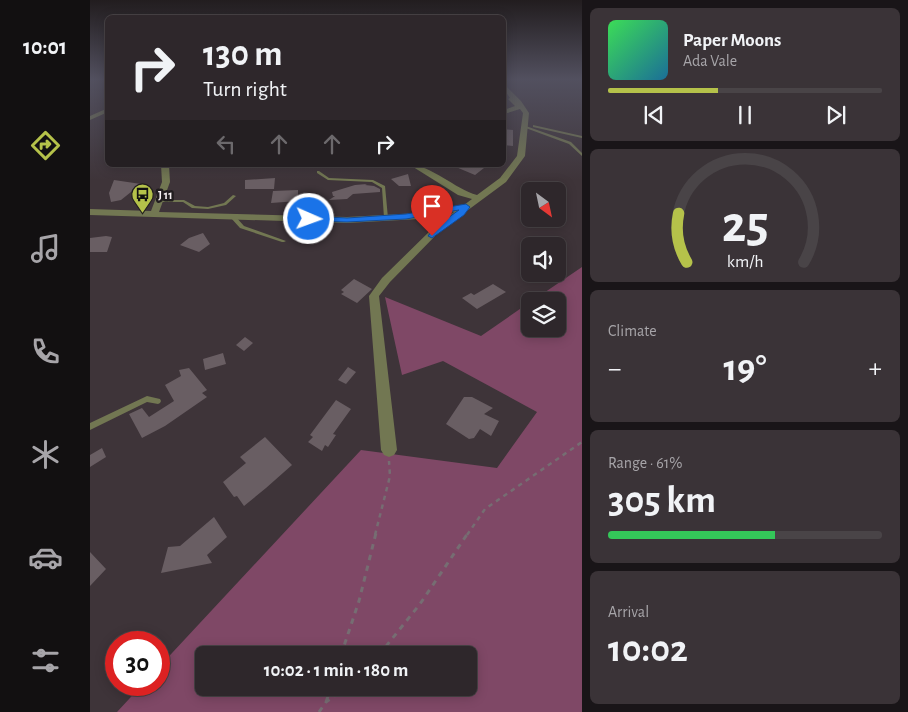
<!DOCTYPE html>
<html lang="en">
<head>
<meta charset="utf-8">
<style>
  body { margin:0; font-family:"Alegreya Sans",sans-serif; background:#3a3337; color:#f1f3f6; height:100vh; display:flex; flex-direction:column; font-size:19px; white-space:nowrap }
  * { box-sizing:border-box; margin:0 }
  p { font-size:16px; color:#a7a5a9 }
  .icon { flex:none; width:28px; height:28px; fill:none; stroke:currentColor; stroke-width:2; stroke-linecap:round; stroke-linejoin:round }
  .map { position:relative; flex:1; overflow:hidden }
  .details { display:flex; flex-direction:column; gap:8px; padding:8px; background:#191518; width:326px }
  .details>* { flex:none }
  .guide { position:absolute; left:15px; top:15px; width:401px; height:152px; border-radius:8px; box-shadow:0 2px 12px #0003,0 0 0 1px #494447; background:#2e272b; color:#f1f3f6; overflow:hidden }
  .needle { width:32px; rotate:147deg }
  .fabs { position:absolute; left:431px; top:182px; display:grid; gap:10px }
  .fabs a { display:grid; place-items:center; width:45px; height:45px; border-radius:8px; background:#2e272b; box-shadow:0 2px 12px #0003,0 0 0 1px #494447; font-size:25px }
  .speed { position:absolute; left:15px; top:631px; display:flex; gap:10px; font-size:25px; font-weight:700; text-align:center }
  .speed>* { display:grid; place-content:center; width:65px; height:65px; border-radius:50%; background:#2e272b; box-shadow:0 2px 12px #0003,0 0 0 1px #494447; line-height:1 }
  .speed .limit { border:8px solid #d22; background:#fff; color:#111 }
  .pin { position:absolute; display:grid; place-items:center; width:42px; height:42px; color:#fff; margin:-51px -21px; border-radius:50% 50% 50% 0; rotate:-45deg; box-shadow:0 0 5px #0007 }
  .pin .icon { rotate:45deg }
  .me { position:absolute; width:55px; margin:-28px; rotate:92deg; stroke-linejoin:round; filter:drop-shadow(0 0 4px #0008) }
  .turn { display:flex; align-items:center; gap:18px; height:105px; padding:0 15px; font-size:22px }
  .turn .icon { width:65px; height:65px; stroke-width:2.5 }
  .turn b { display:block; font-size:35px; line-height:42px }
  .lanes { display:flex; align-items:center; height:48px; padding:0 15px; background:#0003; justify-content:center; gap:25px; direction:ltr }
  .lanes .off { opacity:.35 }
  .big { font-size:38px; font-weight:700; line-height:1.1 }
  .details .widget { flex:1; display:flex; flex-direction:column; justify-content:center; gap:8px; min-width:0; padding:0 18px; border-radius:8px; background:#3a3337 }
  .details .dial { align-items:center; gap:0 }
  .dial svg { height:130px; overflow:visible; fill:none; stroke:#494447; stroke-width:7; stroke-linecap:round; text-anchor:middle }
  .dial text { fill:#f1f3f6; stroke:none }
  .song { display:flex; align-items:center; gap:15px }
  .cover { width:60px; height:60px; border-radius:8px; background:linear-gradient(135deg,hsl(130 70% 55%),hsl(200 70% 35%)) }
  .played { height:5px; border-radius:2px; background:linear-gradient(90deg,#b5c24a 40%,#494447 40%) }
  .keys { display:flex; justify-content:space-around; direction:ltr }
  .heat { display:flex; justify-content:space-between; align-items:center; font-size:28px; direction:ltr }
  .charge { height:8px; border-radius:4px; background:linear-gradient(90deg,#34c759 61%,#494447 0) }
  .trip { position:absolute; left:105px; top:646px; width:282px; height:50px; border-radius:8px; background:#2e272b; box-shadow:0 2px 12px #0003,0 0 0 1px #494447; font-weight:700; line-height:50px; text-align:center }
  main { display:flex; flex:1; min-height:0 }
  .menu { display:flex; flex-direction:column; width:90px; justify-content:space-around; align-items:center; background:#121011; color:#a7a5a9 }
  .menu .icon { width:35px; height:35px }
  .menu .current { color:#b5c24a }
  .menu b { font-size:22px; color:#f1f3f6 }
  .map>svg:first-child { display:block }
  .green { fill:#7f4866; fill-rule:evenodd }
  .building { fill:#695e63 }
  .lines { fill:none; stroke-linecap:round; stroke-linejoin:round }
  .path-far1 { stroke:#766d72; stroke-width:2.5; stroke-dasharray:4.5 4.5; stroke-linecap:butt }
  .path { stroke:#766d72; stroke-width:3; stroke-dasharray:5.5 5.5; stroke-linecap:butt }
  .service { fill:#727752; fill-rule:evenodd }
  .minor { fill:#727752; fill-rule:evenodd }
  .route { fill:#1a73e8; stroke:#114b97 }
  .labels { text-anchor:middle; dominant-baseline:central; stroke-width:5; stroke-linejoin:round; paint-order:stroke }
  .far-poi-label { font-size:12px; font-weight:bold; fill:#f6f0f3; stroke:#211d1f; text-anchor:start }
</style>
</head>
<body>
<main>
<nav class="menu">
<b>10:01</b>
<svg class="icon current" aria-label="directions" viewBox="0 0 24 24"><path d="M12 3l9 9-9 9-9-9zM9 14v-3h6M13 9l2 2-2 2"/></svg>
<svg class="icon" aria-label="music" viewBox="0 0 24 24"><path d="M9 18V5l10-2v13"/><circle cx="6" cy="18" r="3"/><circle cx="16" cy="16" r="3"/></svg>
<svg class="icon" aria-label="phone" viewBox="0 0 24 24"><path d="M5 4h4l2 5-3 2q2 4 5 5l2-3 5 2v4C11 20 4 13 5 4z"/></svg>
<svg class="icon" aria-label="climate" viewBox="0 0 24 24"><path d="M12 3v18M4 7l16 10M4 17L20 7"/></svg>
<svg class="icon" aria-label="car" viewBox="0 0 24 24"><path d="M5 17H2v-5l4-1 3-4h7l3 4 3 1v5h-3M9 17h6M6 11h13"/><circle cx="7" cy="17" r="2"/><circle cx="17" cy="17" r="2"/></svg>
<svg class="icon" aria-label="filters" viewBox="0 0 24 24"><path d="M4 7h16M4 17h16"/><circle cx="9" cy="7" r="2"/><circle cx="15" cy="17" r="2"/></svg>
</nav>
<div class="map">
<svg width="492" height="712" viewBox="0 0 492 712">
  <rect width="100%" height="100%" fill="#3e3439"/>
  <!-- green -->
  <path class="green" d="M492,267V712H27L52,685H69V667L271,450L407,468L447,412L353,361L312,375L295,297L391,336L440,302V329H468V301H442ZM114,655H379V688H114Z"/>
  <!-- building -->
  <path class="building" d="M414,129L423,130V146L414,145Z
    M361,165H385L394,168L385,175Z
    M318,174L321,186H309L301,179Z
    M185,178L184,189H155V180Z
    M24,180L51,184L31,200L21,202L19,193Z
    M277,184L275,185L284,186L290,189V192L263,194L257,199L239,200L245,196H243L242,192L265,185Z
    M208,190V201L181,203L183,191Z
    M113,233L120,244L109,252L90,245L99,238Z
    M16,236L22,237L17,252H0V238Z
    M264,279L282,289L267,303L251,294L254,292L251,290Z
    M403,284L416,292L387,309L372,298L381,293L384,295Z
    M155,337L163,343L154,351L146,345Z
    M133,353L136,364L115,370L113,359Z
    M258,367L266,372L256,384L248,380Z
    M99,368L117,390L112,393L117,397L75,426L52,438L39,414L52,408L59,417L84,401L75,385L91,376L89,370Z
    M374,397H382L403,408L394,414L409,421L401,436L390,429L384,438L379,439L356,424Z
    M246,400L261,409L243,434L246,435L238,447L235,445L232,451L218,442L223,437L220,435Z
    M175,437L202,465L176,488L154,506L147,496L144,497L133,482L156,463L150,457Z
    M12,448L16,457L0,467V455Z
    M124,517L137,537L117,555L122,563L71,573L78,547L90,546Z
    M0,552L16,569L0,586Z"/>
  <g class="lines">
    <!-- path-far1 -->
    <path class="path-far1" d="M285,535L300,476L299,461
      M377,535L395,509L492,442"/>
    <!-- path -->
    <path class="path" d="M251,655L269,601L286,533
      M289,655L330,604L378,533
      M236,702L241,688
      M229,712L236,702L256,688"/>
    <!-- service -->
    <path class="service" d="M433,125L481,142L492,153V156L479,144L433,127Z
      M443,125L492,136V138L443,127Z
      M227,171H229L239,178L283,180L295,186L298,218L296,219L294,218L292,188L282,182L238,180L227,173Z
      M143,195L146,196L136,205L118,209L102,208L93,202H69L67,201L69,200H94L105,206L118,207L134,203Z
      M141,216H145L154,226L196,241L194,242H192L150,228L141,218Z
      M57,396L70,399L71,401L70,403L68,404L57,402L0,430V423Z"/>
    <!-- minor -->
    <path class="minor" d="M414,84L431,101L439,113L435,156L416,182L351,230L300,282L289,296L307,450L304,455L299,457L294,455L291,450L279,296L292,278L345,226L364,212L329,219L257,223L0,215V209L61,211L72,182L71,165H79L80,182L69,212L257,217L329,213L374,205L382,199L368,195L320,165C341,165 365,189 387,195L410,178L427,156L433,113L430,109L414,114V110L425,106L418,99L420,98L414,89Z
      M18,108V112L0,120V116Z"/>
  </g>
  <!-- sky -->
  <linearGradient id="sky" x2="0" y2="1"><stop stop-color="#221d1f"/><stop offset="0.44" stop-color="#52505f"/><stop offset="1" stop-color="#52505f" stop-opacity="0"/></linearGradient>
  <rect width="492" height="180" fill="url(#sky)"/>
  <!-- route -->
  <path class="route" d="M376,204L380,207L374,215L342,238L338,236L345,227L369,210L316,219L257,222L219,221L215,219L219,216L257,218L316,214Z"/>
  <!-- icons -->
  <defs>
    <symbol id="bus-pin" viewBox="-11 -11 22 30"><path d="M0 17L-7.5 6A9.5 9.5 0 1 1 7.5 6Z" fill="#b5c24a" stroke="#211d1f"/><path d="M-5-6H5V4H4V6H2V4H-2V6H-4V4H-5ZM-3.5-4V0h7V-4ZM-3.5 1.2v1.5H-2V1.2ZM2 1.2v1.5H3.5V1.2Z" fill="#111"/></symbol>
  </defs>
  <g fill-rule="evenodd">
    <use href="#bus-pin" x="40" y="182" width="25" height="34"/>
  </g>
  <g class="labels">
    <!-- far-poi labels -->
    <g class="far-poi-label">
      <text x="68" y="195">J 11</text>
    </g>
  </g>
</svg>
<div class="fabs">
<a><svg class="needle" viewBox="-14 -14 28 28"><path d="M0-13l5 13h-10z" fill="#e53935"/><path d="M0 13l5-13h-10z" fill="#a7a5a9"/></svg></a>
<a><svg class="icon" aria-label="sound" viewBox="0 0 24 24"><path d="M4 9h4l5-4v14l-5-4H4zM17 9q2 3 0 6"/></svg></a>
<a><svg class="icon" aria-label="layers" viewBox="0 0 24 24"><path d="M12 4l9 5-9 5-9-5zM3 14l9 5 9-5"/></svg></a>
</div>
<div class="speed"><div class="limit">30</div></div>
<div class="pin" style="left:342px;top:236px;background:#d93025"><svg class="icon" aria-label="arrive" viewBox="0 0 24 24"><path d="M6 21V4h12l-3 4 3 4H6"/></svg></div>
<svg class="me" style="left:219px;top:219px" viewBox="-20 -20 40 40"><circle r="17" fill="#1a73e8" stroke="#fff" stroke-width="3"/><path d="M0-11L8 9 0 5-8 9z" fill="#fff"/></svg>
<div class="trip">10:02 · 1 min · 180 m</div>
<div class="guide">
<div class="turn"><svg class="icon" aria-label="right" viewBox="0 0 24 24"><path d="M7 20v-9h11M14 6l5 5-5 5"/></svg><div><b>130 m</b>Turn right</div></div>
<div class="lanes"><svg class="icon off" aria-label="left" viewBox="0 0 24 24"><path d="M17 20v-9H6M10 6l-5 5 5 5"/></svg><svg class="icon off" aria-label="ahead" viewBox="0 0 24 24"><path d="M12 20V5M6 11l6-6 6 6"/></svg><svg class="icon off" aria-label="ahead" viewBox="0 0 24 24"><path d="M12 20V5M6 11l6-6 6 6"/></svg><svg class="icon" aria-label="right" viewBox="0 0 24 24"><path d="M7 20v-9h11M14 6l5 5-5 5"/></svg></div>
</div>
</div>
<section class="details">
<div class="widget">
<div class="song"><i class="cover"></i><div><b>Paper Moons</b><p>Ada Vale</p></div></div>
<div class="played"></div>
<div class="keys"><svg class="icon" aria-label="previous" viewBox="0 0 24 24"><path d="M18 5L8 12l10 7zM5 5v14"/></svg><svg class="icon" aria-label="pause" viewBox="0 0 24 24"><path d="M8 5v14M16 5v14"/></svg><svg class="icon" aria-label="next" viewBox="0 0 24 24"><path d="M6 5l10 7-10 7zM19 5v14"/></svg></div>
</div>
<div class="widget dial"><svg viewBox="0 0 100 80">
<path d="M14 69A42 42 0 1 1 86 69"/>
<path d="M14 69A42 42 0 0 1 9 39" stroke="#b5c24a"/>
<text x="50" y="56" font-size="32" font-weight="700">25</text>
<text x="50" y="72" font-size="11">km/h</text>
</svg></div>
<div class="widget"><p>Climate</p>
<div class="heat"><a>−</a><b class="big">19°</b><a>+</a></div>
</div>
<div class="widget"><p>Range · 61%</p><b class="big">305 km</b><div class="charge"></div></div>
<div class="widget"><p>Arrival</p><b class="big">10:02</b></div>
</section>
</main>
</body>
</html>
